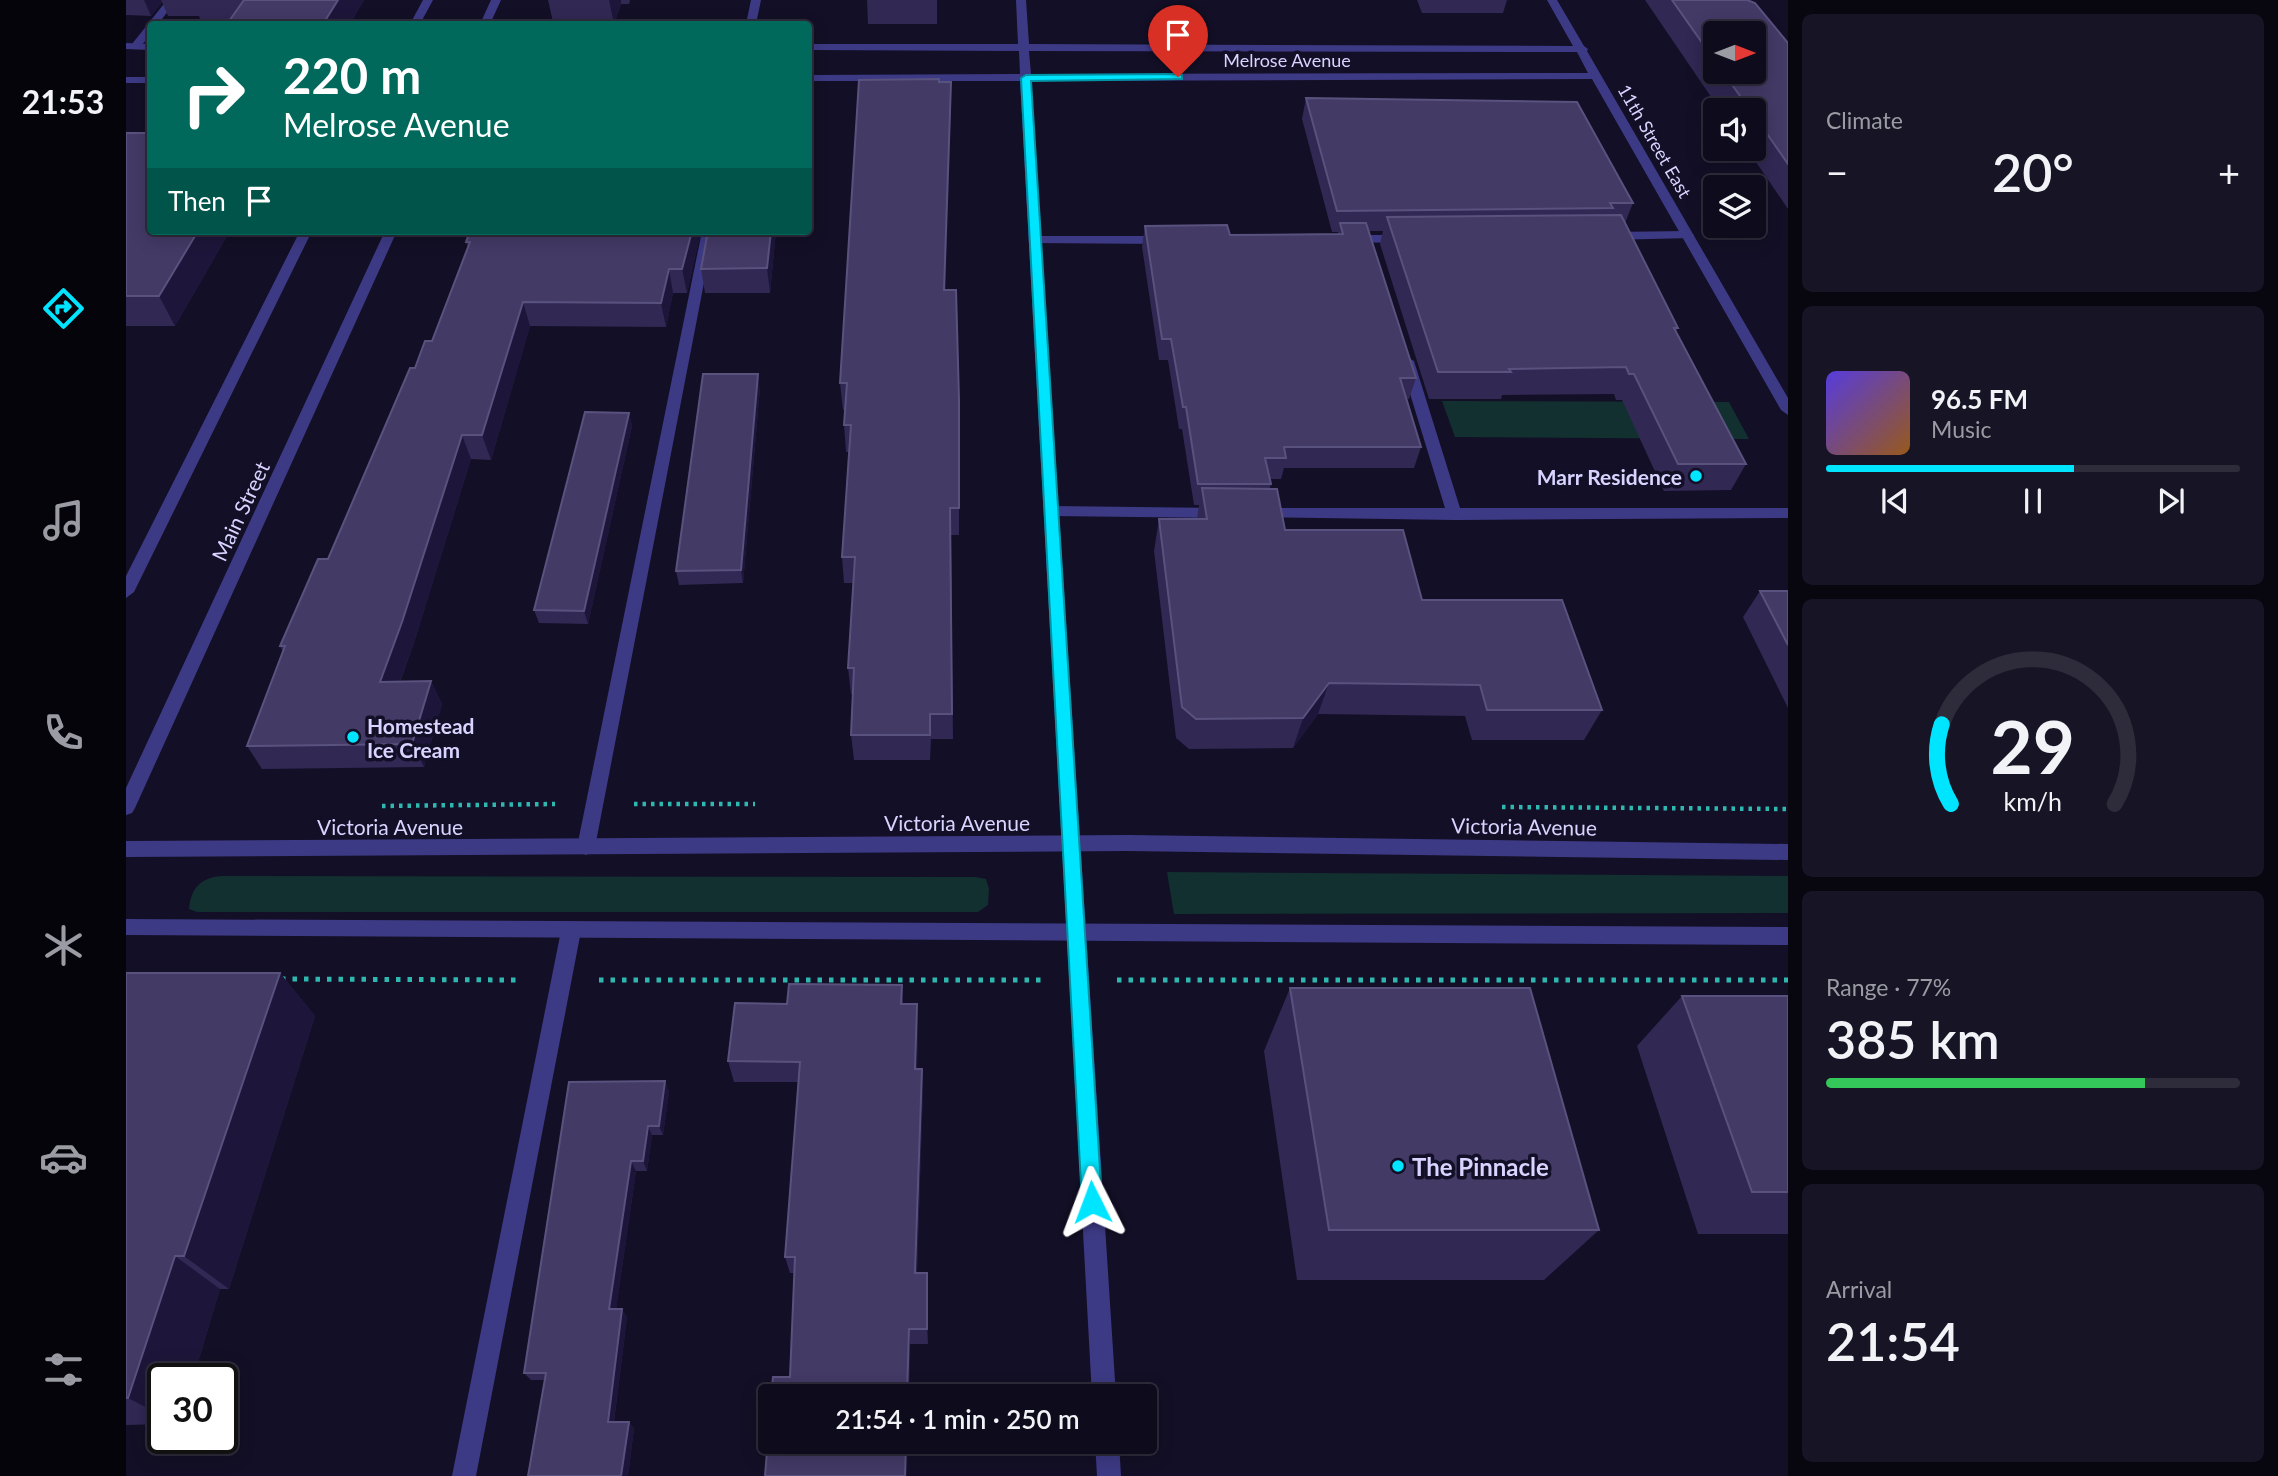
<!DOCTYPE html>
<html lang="en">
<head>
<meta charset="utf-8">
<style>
  body { margin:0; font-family:Lato,sans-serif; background:#171425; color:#f1f3f6; height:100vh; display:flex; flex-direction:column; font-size:26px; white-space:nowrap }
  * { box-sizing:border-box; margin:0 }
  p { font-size:23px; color:#9b9ba3 }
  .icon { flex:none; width:38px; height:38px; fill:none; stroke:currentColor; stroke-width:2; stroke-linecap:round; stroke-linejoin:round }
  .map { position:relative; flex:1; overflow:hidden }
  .side { display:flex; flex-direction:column; gap:14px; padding:14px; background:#08060f; width:490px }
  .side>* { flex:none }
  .hud { position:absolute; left:21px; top:21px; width:665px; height:214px; border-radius:7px; box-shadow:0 4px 18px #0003,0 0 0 2px #2e2b3b; background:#00695c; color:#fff; overflow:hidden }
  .needle { width:46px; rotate:90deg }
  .controls { position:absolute; left:1577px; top:21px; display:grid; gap:14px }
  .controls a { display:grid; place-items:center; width:63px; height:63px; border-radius:7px; background:#0e0b1c; box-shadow:0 4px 18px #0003,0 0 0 2px #2e2b3b; font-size:35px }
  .speed { position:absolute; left:21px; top:1363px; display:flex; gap:14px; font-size:35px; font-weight:700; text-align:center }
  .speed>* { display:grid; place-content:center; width:91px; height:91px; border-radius:50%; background:#0e0b1c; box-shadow:0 4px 18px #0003,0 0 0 2px #2e2b3b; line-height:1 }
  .speed .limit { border:4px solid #111; border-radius:10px; background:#fff; color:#111 }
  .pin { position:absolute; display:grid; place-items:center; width:60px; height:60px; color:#fff; margin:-72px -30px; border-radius:50% 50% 50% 0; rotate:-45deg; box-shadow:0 0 7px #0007 }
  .pin .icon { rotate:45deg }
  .me { position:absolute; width:77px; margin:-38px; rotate:357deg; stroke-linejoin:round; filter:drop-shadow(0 0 5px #0008) }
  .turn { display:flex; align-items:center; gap:24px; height:147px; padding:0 21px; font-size:32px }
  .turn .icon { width:91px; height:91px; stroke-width:2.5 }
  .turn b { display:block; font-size:49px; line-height:60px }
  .then { display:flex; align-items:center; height:66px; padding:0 21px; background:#0003; gap:14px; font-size:26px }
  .big { font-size:52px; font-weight:600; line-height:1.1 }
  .side .widget { flex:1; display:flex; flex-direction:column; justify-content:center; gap:10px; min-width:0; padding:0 24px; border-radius:10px; background:#171425 }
  .side .dial { align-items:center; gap:0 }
  .dial svg { height:182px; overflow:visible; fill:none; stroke:#2e2b3b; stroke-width:7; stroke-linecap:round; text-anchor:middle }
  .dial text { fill:#f1f3f6; stroke:none }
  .song { display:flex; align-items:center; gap:21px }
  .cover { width:84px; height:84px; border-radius:10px; background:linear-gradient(135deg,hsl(250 70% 55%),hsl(30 70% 35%)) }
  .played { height:7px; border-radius:4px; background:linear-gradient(90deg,#00e5ff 60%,#2e2b3b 60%) }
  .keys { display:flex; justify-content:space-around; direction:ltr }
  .heat { display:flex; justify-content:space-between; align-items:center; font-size:38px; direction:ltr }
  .charge { height:10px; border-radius:5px; background:linear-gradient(90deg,#34c759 77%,#2e2b3b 0) }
  .trip { position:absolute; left:632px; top:1384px; width:399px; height:70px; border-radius:7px; background:#0e0b1c; box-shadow:0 4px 18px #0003,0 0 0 2px #2e2b3b; font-weight:600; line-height:70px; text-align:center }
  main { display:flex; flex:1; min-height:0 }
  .dock { display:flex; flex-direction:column; width:126px; justify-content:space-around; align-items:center; background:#06040b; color:#9b9ba3 }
  .dock .icon { width:49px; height:49px }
  .dock .selected { color:#00e5ff }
  .dock b { font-size:32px; color:#f1f3f6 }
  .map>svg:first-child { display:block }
  .green { fill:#12302f }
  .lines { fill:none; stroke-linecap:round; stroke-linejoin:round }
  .path-far1 { stroke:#2fb8b0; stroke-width:4.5; stroke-dasharray:3.5 5; stroke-linecap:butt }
  .path { stroke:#2fb8b0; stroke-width:5; stroke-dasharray:4.5 7; stroke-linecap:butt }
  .service { fill:#3d3a85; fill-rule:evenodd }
  .minor { fill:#3d3a85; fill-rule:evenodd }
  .tertiary { fill:#3d3a85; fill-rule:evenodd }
  .wall { fill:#312854; fill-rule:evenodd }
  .shaded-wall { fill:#1d163a }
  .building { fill:#433a66; stroke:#5a527e; stroke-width:2 }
  .route { fill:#00e5ff; stroke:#0095a6; stroke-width:2 }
  .poi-dot { fill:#00e5ff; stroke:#130f26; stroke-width:2.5 }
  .labels { text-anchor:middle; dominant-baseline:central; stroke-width:7; stroke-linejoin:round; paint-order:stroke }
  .far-street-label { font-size:18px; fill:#d9d4ff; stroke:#130f26 }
  .poi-label { font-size:21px; font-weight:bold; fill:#d9d4ff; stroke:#130f26; text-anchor:end }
  .street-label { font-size:21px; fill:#d9d4ff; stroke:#130f26 }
  .near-poi-label { font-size:24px; font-weight:bold; fill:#d9d4ff; stroke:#130f26; text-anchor:start }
</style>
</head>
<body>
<main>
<nav class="dock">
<b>21:53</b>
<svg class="icon selected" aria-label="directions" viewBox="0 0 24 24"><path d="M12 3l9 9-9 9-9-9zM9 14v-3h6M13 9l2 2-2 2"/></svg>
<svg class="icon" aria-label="music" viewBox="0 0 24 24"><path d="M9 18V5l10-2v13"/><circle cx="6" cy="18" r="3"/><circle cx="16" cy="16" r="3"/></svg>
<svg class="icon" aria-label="phone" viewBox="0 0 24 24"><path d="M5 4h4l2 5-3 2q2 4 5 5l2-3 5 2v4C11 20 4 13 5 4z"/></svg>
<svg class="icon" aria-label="climate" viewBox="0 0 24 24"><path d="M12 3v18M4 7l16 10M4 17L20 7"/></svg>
<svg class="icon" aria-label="car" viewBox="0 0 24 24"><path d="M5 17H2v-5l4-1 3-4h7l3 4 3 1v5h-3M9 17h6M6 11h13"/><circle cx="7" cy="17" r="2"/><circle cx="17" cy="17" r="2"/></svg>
<svg class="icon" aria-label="filters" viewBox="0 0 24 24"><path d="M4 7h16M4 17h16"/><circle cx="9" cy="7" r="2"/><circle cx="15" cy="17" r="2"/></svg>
</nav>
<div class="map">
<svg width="1662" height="1476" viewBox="0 0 1662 1476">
  <rect width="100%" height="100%" fill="#130f26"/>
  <!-- green -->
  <path class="green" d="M1316,401L1603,402L1623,439L1329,437Z
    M1041,872L1662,876V913L1048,914Z
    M97,876L849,877L860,879L863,889L862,905L852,912H71L63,909C65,887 76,877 97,876Z"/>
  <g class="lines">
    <!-- path-far1 -->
    <path class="path-far1" d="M508,804H629
      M256,806L429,804
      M1376,807L1662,809"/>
    <!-- path -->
    <path class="path" d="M155,979L395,980
      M473,980H916
      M991,980H1662"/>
    <!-- service -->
    <path class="service" d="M41,0H51L32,24H24V34L14,48H6V44Z
      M625,0H635L630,24H620Z
      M576,231H588L469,847L467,852L460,855L453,852L451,847Z
      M1562,231L1568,235L1566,238L1482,240L1476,236L1482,232Z
      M1223,235H1279L1285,239L1279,243L1219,242L1217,239Z
      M909,236H1041L1047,240L1041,244L905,243V237Z
      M1281,357L1288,361L1334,508H1662V518L1329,520L1129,517L1126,513L1134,508H1319L1274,361Z
      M926,506L1095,508L1103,513L1095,518L926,516L918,511Z
      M445,923L452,925L455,931L350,1476H326L435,931L438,925Z"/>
    <!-- minor -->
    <path class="minor" d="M297,0H307L294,24H284Z
      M365,0H375L364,24H354Z
      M890,0H900L903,44L1447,46L1421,0H1431L1458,46L1462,49L1461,51L1662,398V415L1655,410L1466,79L905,81L990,1396H966L894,81H682V75L894,74L893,51L682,50V44H892ZM903,51L1451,52L1462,73L905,74Z
      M0,43L24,44V50L0,49Z
      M0,77H24V83H0Z
      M174,231H186L8,592L0,598V576Z
      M259,231H271L9,808L6,813L0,815V788Z
      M969,1442H993L995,1476H971Z"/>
    <!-- tertiary -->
    <path class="tertiary" d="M1001,835L1662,844V860L1001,851L0,857V841Z
      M0,919L1662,927V945L0,935Z"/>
  </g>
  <!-- wall -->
  <path class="wall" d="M0,0H238L224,24H76L73,16H42L36,2L25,16L0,15Z
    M422,0H504L503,4H495L488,24H439L438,22H427Z
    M741,0H811V24H742Z
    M1291,0H1381L1377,13H1296Z
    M1519,0H1621L1662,43V209L1621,149H1628V110H1594ZM1589,33L1628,72H1589Z
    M813,82H825L819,290L833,400V535H825L827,739H805L804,760H728L725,735L727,694H725L722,668L728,583H718L716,557L723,452H720L718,425L719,410H717L714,383Z
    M1180,98L1507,203L1499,223L1552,328L1550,331L1620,464L1605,490L1538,491L1496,400H1490L1488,394L1376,395L1375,399H1303L1254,244L1257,231H1243L1290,378L1283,399H1280L1295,447L1288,468H1158L1155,479H1144L1145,484L1144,488L1159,530L1296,600L1476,710L1458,740H1346L1339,716L1192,714L1167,748L1063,749L1050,738L1028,551L1033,519H1071L1073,505H1068L1056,429H1053L1042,360H1033L1016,247L1019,226L1104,235L1212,234V232H1206L1176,119Z
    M0,133L24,231H104L49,326H0Z
    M344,231H575L561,293H547L540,327L404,326L365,460L345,459L287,646L274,682L305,681L316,704L298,767L136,769L121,746L157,652L154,646L202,559L289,368L306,341L342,248L340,242Z
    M650,231L644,293H579L575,269Z
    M634,388L617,583L553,585L550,571Z
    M503,413L506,426L462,624L413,623L408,610Z
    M1634,591H1662V708L1617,617Z
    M0,973H154L189,1016L103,1289H94L67,1379H37V1424L0,1425Z
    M776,985L777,1004H791L792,1026L791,1069H796L797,1089L791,1273L802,1289V1344H784L783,1396H645L664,1377L669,1273H664L659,1257L673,1082H608L602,1061L661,1004Z
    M1164,988L1473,1230L1418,1280H1171L1138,1051Z
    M1556,996H1662V1234H1572L1511,1046Z
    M539,1081L543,1092L537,1135H526L521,1171H510L490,1309L501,1317L488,1422L508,1428L502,1476H402L419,1380H405L398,1373Z"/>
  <!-- shaded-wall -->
  <path class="shaded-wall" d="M18,0H35L36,2L25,16Z
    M212,0H238L224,24H197Z
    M483,0H495V4L488,24Z
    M825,82V107L819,316L818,290Z
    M72,231H104L49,326L33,296Z
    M566,231H575L561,293L556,269Z
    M645,231H650L644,293L641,268Z
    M543,269L547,293L540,327L535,303Z
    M397,302L404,326L365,460L356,435Z
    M632,374L634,388L617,583L615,570Z
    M503,413L506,426L462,624L458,611Z
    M336,435L345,459L287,646L265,705L254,682Z
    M305,681L316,704L298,767L286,744Z
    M1203,683L1192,714L1167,748L1177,718Z
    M154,973L189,1016L103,1289L58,1256Z
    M791,1004L792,1026L790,1089L789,1069Z
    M796,1069L797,1089L790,1290L789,1273Z
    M539,1081L543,1092L537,1135L533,1126Z
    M522,1126L526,1135L521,1171L517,1161Z
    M505,1161L510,1171L489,1317L483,1309Z
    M49,1256L94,1289L67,1379H37V1416L2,1398Z
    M801,1273L802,1289V1344L801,1329Z
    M496,1309L501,1317L487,1429L482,1422Z
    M783,1329L784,1344L783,1396H781Z
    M503,1422L508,1428L502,1476H495Z
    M780,1442H782L781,1476H779Z"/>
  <!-- building -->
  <path class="building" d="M118,0H212L197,24H101Z
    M1546,0H1621L1629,3L1662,43V164L1628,115V110H1624L1597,72H1628V33H1589V61Z
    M813,79V82H825L818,290H830L833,400V508H824L826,714H804V735H725L728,668H722L729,557H716L725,425H718L721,383H714L733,80Z
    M1180,98L1451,102L1507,203H1484L1487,208L1211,211Z
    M0,133H24V231H72L33,296H0Z
    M1495,215L1552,328H1548L1620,464H1552L1508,374H1503L1500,367L1383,369L1385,372H1312L1261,217Z
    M1214,223H1240L1290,378H1274L1295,447H1158L1160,458H1139L1145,484H1072L1060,407H1057L1045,339H1036L1019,226L1101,225L1104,235L1217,234Z
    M344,231H566L556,269H543L535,303L397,302L356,435H336L276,622L254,682L305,681L286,744L121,746L159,646H154L192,559H202L284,368H289L299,341H306L344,242H340Z
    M582,231H645L641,268L575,269Z
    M577,374H632L615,570L550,571Z
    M459,412L503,413L458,611L408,610Z
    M1076,488L1151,489L1159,530H1277L1296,600H1436L1476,710H1361L1354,685L1203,683L1177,718L1070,719L1056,707L1033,519H1081Z
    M1634,591H1662V645Z
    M0,973H154L58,1256H49L2,1398H0Z
    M663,984L776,985L775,1004H791L789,1069H796L789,1273H801V1329H783L781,1396H645L647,1377H664L669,1257H659L674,1062L602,1061L609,1003L661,1004Z
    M1164,988H1404L1473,1230H1203Z
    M1556,996H1662V1192H1626Z
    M539,1081L533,1126H522L517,1161H505L483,1309H496L482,1422H503L495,1476H402L420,1373H398L443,1082Z
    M644,1414V1442H780L779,1476H639Z"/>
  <!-- route -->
  <path class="route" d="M1052,74L1056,75V79L905,81L976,1202L973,1209L966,1212L959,1209L956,1202L895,78L900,75Z"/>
  <!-- markers -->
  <g class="poi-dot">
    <circle cx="1570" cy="476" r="7"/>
    <circle cx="227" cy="737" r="7"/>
    <circle cx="1272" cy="1166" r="7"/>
  </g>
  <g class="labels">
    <!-- far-street labels -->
    <g class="far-street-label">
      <text x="1161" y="60">Melrose Avenue</text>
      <text transform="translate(1529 141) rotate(60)">11th Street East</text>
    </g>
    <!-- poi labels -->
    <g class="poi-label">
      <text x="1556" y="476">Marr Residence</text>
      <text x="241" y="725" text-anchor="start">Homestead<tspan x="241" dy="24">Ice Cream</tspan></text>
    </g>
    <!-- street labels -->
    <g class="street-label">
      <text transform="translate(114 511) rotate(-65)">Main Street</text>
      <text x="831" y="822">Victoria Avenue</text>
      <text x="264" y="826">Victoria Avenue</text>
      <text transform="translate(1398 826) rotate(1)">Victoria Avenue</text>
    </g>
    <!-- near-poi labels -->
    <g class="near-poi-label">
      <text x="1286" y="1166">The Pinnacle</text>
    </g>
  </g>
</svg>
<div class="controls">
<a><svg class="needle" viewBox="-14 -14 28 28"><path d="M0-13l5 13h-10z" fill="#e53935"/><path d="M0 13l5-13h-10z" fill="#9b9ba3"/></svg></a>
<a><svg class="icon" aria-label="sound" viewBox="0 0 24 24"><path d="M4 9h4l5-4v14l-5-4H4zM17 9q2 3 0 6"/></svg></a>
<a><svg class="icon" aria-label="layers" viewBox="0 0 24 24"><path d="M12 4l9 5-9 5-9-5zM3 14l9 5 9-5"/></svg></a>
</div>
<div class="speed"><div class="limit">30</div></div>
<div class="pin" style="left:1052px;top:77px;background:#d93025"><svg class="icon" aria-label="arrive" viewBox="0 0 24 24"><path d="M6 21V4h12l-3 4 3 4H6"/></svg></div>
<svg class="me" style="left:966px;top:1202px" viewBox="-20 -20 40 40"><path d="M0-17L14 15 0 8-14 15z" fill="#00e5ff" stroke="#fff" stroke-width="4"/></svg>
<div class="trip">21:54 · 1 min · 250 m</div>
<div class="hud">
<div class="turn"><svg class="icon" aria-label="right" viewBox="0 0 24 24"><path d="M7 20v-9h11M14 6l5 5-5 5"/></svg><div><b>220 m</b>Melrose Avenue</div></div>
<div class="then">Then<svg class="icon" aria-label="arrive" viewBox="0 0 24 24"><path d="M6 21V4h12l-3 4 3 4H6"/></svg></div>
</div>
</div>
<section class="side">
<div class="widget"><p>Climate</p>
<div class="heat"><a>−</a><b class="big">20°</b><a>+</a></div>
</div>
<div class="widget">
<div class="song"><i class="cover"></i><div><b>96.5 FM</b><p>Music</p></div></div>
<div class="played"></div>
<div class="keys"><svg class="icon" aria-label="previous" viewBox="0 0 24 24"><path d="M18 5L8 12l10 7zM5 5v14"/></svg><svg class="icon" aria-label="pause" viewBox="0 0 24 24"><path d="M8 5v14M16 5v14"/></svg><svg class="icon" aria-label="next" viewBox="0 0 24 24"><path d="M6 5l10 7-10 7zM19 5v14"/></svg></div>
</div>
<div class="widget dial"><svg viewBox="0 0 100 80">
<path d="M14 69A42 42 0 1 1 86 69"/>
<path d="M14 69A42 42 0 0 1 10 34" stroke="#00e5ff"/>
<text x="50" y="56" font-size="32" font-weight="700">29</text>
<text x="50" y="72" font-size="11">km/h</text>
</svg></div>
<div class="widget"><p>Range · 77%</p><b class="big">385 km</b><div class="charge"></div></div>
<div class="widget"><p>Arrival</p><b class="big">21:54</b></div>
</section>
</main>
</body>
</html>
